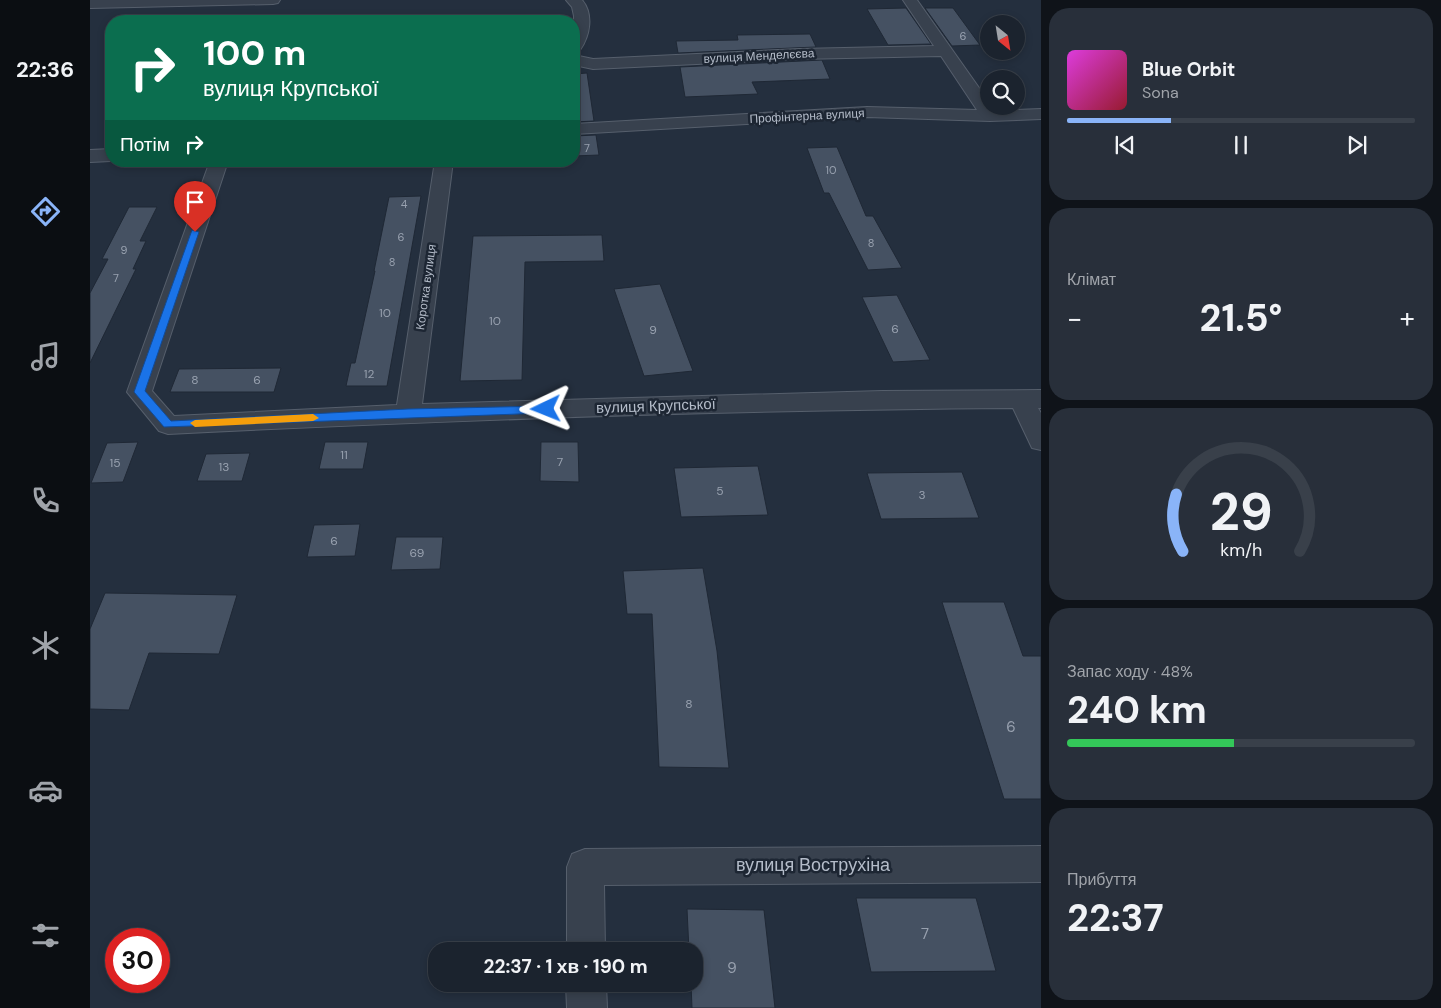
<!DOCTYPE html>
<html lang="uk">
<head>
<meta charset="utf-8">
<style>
  body { margin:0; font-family:"DM Sans",sans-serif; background:#282f3a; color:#f1f3f6; height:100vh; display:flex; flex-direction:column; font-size:19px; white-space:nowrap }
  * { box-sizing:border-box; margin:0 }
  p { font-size:16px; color:#a0a4aa }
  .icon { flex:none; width:28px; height:28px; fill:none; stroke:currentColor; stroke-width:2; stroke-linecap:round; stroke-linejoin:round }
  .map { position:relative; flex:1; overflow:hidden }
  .panel { display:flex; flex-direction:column; gap:8px; padding:8px; background:#0f1319; width:400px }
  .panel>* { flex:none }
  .hud { position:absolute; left:15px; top:15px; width:475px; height:152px; border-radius:20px; box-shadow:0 2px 8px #0003,0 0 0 1px #39404a; background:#0b6e4f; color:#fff; overflow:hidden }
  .needle { width:32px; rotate:150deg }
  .buttons { position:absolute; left:890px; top:15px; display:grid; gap:10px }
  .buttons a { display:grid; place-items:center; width:45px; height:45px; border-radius:50%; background:#1b232e; box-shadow:0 2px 8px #0003,0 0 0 1px #39404a; font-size:25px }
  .speed { position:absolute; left:15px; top:928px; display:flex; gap:10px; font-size:25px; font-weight:700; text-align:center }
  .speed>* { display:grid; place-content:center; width:65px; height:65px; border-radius:50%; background:#1b232e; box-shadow:0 2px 8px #0003,0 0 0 1px #39404a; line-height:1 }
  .speed .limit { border:8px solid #d22; background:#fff; color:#111 }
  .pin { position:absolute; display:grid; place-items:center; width:42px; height:42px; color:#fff; margin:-51px -21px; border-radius:50% 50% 50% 0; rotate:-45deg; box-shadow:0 0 5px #0007 }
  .pin .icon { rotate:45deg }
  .me { position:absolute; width:55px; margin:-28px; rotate:268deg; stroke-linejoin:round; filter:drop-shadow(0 0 4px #0008) }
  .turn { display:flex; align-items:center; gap:18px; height:105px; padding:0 15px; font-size:22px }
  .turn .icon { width:65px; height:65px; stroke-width:2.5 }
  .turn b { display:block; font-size:35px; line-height:42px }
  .then { display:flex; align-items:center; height:48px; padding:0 15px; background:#0003; gap:10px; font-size:19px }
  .big { font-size:38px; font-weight:700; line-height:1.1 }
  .panel .tile { flex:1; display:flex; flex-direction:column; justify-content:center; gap:8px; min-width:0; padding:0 18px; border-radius:20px; background:#282f3a }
  .panel .dial { align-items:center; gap:0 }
  .dial svg { height:130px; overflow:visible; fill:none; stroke:#39404a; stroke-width:7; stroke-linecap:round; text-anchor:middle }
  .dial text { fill:#f1f3f6; stroke:none }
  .song { display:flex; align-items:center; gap:15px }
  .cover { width:60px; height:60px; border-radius:8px; background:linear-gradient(135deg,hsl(300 70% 55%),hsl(350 70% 35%)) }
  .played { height:5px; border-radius:2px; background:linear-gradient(90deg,#8ab4f8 30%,#39404a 30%) }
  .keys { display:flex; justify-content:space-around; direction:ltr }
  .heat { display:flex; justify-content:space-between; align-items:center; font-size:28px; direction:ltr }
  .charge { height:8px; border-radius:4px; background:linear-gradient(90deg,#34c759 48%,#39404a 0) }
  .trip { position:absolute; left:338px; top:942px; width:275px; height:50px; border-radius:20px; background:#1b232e; box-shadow:0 2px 8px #0003,0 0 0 1px #39404a; font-weight:700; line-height:50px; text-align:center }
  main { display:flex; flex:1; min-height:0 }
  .tab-bar { display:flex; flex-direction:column; width:90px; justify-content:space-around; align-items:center; background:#0b0e12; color:#a0a4aa }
  .tab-bar .icon { width:35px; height:35px }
  .tab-bar .selected { color:#8ab4f8 }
  .tab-bar b { font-size:22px; color:#f1f3f6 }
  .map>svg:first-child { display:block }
  .building { fill:#455162; stroke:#1f2835 }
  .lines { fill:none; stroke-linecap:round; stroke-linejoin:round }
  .minor-casing { stroke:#565f6c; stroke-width:2 }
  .minor { fill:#38414e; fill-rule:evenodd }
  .route { fill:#1a73e8; stroke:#114b97 }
  .slow { fill:#f59e0b }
  .labels { text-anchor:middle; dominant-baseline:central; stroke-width:5; stroke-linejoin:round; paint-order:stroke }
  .far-number-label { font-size:11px; fill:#98a1af }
  .far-street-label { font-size:12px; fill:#b4bcc9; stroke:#1d2633 }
  .number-label { font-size:12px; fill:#98a1af }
  .street-label { font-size:15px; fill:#b4bcc9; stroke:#1d2633 }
  .near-number-label { font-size:15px; fill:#98a1af }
  .near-street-label { font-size:18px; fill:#b4bcc9; stroke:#1d2633 }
</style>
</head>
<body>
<main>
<nav class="tab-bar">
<b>22:36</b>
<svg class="icon selected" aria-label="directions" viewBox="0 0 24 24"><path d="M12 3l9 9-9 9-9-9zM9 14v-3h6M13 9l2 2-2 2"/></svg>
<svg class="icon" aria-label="music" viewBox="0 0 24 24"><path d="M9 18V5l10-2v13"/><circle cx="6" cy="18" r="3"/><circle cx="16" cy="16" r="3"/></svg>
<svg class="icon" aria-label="phone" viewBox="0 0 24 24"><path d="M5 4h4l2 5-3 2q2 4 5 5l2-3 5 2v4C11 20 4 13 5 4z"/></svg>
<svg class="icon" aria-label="climate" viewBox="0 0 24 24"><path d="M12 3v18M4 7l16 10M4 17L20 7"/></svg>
<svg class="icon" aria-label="car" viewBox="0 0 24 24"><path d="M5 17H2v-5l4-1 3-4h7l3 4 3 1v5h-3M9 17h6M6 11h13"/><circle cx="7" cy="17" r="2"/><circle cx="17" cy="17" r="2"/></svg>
<svg class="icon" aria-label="filters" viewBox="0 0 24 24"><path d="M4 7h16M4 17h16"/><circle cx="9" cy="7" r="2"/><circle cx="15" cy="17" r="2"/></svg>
</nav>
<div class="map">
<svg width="951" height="1008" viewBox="0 0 951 1008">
  <rect width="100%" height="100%" fill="#242f3e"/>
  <!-- building -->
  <path class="building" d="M816,8L841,44L798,45L777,9Z
    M835,8H863L890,45L862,46Z
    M720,34L726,47L588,53L586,41L648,40L647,35Z
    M732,60L740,79L662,82L668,94L595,97L590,67Z
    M497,73L504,121L484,122V74Z
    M506,135L509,155L484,156V136Z
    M747,147L776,216H783L812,268L778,270L739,193H734L717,148Z
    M331,196L297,386H256L261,363H265L285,271H284L299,197Z
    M39,207H67L50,241H56L43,269H46L0,363V293L18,259H12Z
    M512,235L514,261L435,262L432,380L370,381L383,236Z
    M570,284L603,371L554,376L524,289Z
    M807,295L840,360L803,362L772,297Z
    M191,368L184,392H80L89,369Z
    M48,442L33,482L1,483L17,443Z
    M235,442H278L273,469H229Z
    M451,442H488L489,482L450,481Z
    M160,453L152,481H107L116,454Z
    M668,466L678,515L591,517L584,468Z
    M872,472L889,518L791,519L777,473Z
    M270,524L265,556L217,557L224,525Z
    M306,537H353L350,569L301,570Z
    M613,568L627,651L639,768L569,767L562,614H537L533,571Z
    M15,593L147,595L129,654L59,653L39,710L0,709V629Z
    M852,602H914L933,656H951V799H914Z
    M766,898H886L906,971L781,972Z
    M597,909L674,910L685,1008H602L601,984H604V951H599Z"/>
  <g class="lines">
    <defs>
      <path id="minor" d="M0,0H190L188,3L183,4L0,8Z
        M476,0H492C504,14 500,36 490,50L484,52V16L482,7Z
        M813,0H827L899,102V106H902L905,111L951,109V119L900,121L777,117L484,134V124L777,107L887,110L851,56L709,59L503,69L484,65V55L503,59L709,49L844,46Z
        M21,149V161L0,162V150Z
        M120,161H138L62,391L84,416L307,405L345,161H363L332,404L792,391L951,390V408H948L951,413V450L942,448L923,408C641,410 360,420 78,434L69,431L37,392Z
        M951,846V882L514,885L515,951H477V867L482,854L495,849Z
        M476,984H516L517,1008H477Z"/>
    </defs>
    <!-- minor casing -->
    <use href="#minor" class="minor-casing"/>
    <!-- minor -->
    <use href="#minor" class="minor"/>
  </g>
  <!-- route -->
  <path class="route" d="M102,230L109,232L55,391L81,421L318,409L456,406L462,409L456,413L74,427L44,392Z"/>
  <!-- slow -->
  <path class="slow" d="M223,414L229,418L223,421L105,427L100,423L105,420Z"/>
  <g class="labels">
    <!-- far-number labels -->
    <g class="far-number-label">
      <text x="873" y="36">6</text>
      <text x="497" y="148">7</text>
      <text x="741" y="170">10</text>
      <text x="314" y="204">4</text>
      <text x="311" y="237">6</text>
      <text x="781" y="243">8</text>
      <text x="34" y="250">9</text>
      <text x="302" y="262">8</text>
      <text x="26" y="278">7</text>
    </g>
    <!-- far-street labels -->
    <g class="far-street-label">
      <text transform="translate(669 56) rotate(-3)">вулиця Менделєєва</text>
      <text transform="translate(717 116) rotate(-3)">Профінтерна вулиця</text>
      <text transform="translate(336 287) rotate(-82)">Коротка вулиця</text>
    </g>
    <!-- number labels -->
    <g class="number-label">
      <text x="295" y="313">10</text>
      <text x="405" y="321">10</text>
      <text x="805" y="329">6</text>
      <text x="563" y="330">9</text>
      <text x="279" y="374">12</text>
      <text x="105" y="380">8</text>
      <text x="167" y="380">6</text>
      <text x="254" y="455">11</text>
      <text x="470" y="462">7</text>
      <text x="25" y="463">15</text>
      <text x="134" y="467">13</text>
      <text x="630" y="491">5</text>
      <text x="832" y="495">3</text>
      <text x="244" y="541">6</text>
      <text x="327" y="553">69</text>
      <text x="599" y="704">8</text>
    </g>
    <!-- street labels -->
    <g class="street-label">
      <text transform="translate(566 406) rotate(-2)">вулиця Крупської</text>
    </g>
    <!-- near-number labels -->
    <g class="near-number-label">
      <text x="921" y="727">6</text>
      <text x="835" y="934">7</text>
      <text x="642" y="968">9</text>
    </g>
    <!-- near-street labels -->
    <g class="near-street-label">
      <text x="723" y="865">вулиця Вострухіна</text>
    </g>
  </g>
</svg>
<div class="buttons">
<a><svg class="needle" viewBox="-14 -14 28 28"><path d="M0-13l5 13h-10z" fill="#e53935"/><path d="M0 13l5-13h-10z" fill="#a0a4aa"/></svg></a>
<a><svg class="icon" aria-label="search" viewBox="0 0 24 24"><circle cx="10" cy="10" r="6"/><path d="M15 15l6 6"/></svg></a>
</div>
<div class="speed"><div class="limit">30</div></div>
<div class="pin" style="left:105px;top:232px;background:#d93025"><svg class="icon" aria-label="arrive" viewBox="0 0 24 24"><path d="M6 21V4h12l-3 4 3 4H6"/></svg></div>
<svg class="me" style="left:456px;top:409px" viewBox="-20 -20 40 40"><path d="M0-17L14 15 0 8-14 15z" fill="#1a73e8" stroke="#fff" stroke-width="4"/></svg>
<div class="trip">22:37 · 1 хв · 190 m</div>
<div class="hud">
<div class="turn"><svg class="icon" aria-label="right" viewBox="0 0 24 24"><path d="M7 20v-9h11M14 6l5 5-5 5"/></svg><div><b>100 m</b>вулиця Крупської</div></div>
<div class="then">Потім<svg class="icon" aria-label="right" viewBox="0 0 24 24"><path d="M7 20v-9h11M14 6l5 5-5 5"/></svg></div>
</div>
</div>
<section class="panel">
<div class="tile">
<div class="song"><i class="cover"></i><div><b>Blue Orbit</b><p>Sona</p></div></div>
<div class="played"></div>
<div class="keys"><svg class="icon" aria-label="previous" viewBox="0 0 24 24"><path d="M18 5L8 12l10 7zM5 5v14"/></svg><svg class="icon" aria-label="pause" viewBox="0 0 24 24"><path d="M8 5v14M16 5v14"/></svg><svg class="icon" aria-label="next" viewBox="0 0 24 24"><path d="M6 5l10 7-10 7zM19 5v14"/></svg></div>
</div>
<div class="tile"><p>Клімат</p>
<div class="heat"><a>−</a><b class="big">21.5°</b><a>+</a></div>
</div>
<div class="tile dial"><svg viewBox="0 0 100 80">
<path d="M14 69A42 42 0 1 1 86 69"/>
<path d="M14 69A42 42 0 0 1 10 34" stroke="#8ab4f8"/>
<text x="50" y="56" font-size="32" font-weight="700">29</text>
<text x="50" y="72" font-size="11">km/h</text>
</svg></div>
<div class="tile"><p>Запас ходу · 48%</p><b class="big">240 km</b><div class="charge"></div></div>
<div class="tile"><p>Прибуття</p><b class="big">22:37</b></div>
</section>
</main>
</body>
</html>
